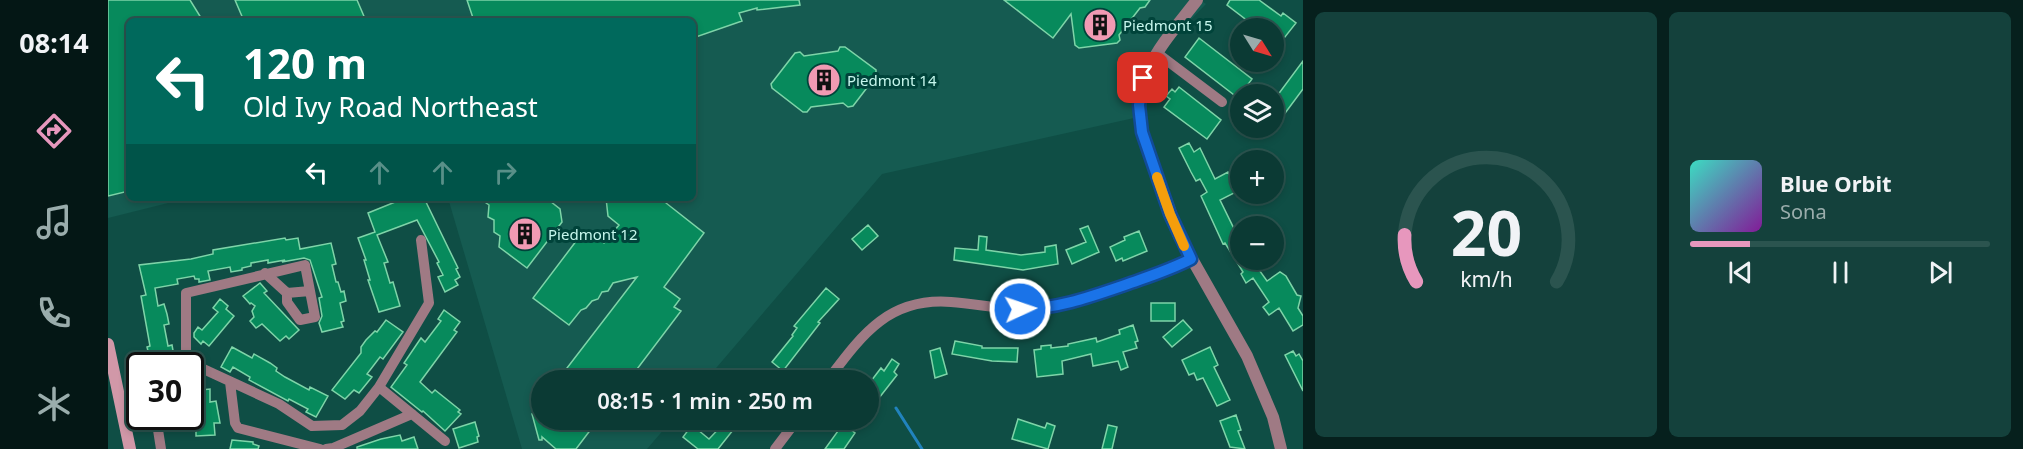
<!DOCTYPE html>
<html lang="en">
<head>
<meta charset="utf-8">
<style>
  body { margin:0; font-family:"Noto Sans",sans-serif; background:#14413c; color:#f1f3f6; height:100vh; display:flex; flex-direction:column; font-size:22px; white-space:nowrap }
  * { box-sizing:border-box; margin:0 }
  p { font-size:20px; color:#9aadac }
  .icon { flex:none; width:33px; height:33px; fill:none; stroke:currentColor; stroke-width:2; stroke-linecap:round; stroke-linejoin:round }
  .map { position:relative; flex:1; overflow:hidden }
  .sheet { display:flex; flex-direction:column; gap:12px; padding:12px; background:#06201d; width:720px }
  .sheet>* { flex:none }
  .banner { position:absolute; left:18px; top:18px; width:570px; height:183px; border-radius:9px; box-shadow:0 3px 9px #0003,0 0 0 2px #2b544f; background:#00695c; color:#fff; overflow:hidden }
  .needle { width:39px; rotate:127deg }
  .controls { position:absolute; left:1122px; top:18px; display:grid; gap:12px }
  .controls a { display:grid; place-items:center; width:54px; height:54px; border-radius:50%; background:#0b3a34; box-shadow:0 3px 9px #0003,0 0 0 2px #2b544f; font-size:30px }
  .speed { position:absolute; left:18px; top:352px; display:flex; gap:12px; font-size:30px; font-weight:700; text-align:center }
  .speed>* { display:grid; place-content:center; width:78px; height:78px; border-radius:50%; background:#0b3a34; box-shadow:0 3px 9px #0003,0 0 0 2px #2b544f; line-height:1 }
  .speed .limit { border:3px solid #111; border-radius:9px; background:#fff; color:#111 }
  .pin { position:absolute; display:grid; place-items:center; width:51px; height:51px; color:#fff; margin:-26px; border-radius:12px; box-shadow:0 3px 9px #0006 }
  .me { position:absolute; width:66px; margin:-33px; rotate:87deg; stroke-linejoin:round; filter:drop-shadow(0 0 4px #0008) }
  .turn { display:flex; align-items:center; gap:21px; height:126px; padding:0 18px; font-size:27px }
  .turn .icon { width:78px; height:78px; stroke-width:2.5 }
  .turn b { display:block; font-size:42px; line-height:51px }
  .lanes { display:flex; align-items:center; height:57px; padding:0 18px; background:#0003; justify-content:center; gap:30px; direction:ltr }
  .lanes .off { opacity:.35 }
  .sheet .tile { flex:1; display:flex; flex-direction:column; justify-content:center; gap:9px; min-width:0; padding:0 21px; border-radius:9px; background:#14413c }
  .sheet .dial { align-items:center; gap:0 }
  .dial svg { height:156px; overflow:visible; fill:none; stroke:#2b544f; stroke-width:7; stroke-linecap:round; text-anchor:middle }
  .dial text { fill:#f1f3f6; stroke:none }
  .song { display:flex; align-items:center; gap:18px }
  .cover { width:72px; height:72px; border-radius:9px; background:linear-gradient(135deg,hsl(170 70% 55%),hsl(290 70% 35%)) }
  .played { height:6px; border-radius:3px; background:linear-gradient(90deg,#e797bd 20%,#2b544f 20%) }
  .keys { display:flex; justify-content:space-around; direction:ltr }
  .sheet .tiles { flex:1; display:grid; gap:12px; grid-template-columns:repeat(2,1fr) }
  .trip { position:absolute; left:423px; top:370px; width:348px; height:60px; border-radius:30px; background:#0b3a34; box-shadow:0 3px 9px #0003,0 0 0 2px #2b544f; font-weight:600; line-height:60px; text-align:center }
  main { display:flex; flex:1; min-height:0 }
  .dock { display:flex; flex-direction:column; width:108px; justify-content:space-around; align-items:center; background:#041715; color:#9aadac }
  .dock .icon { width:42px; height:42px }
  .dock .current { color:#e797bd }
  .dock b { font-size:27px; color:#f1f3f6 }
  .map>svg:first-child { display:block }
  .built { fill:#155b51 }
  .lines { fill:none; stroke-linecap:round; stroke-linejoin:round }
  .stream { stroke:#2183bd; stroke-width:3 }
  .building { fill:#078a5c; stroke:#7ed4a8; stroke-width:1.5 }
  .minor { stroke:#9f7a84; stroke-width:10 }
  .tertiary { stroke:#9f7a84; stroke-width:12 }
  .secondary { stroke:#d198a8; stroke-width:12 }
  .route-casing { stroke:#114b97; stroke-width:15 }
  .route { stroke:#1a73e8; stroke-width:10 }
  .slow { stroke:#f59e0b; stroke-width:10 }
  .labels { text-anchor:middle; dominant-baseline:central; stroke-width:6; stroke-linejoin:round; paint-order:stroke }
  .poi-label { font-size:15px; fill:#c6f7ed; stroke:#00433a; text-anchor:start }
</style>
</head>
<body>
<main>
<nav class="dock">
<b>08:14</b>
<svg class="icon current" aria-label="directions" viewBox="0 0 24 24"><path d="M12 3l9 9-9 9-9-9zM9 14v-3h6M13 9l2 2-2 2"/></svg>
<svg class="icon" aria-label="music" viewBox="0 0 24 24"><path d="M9 18V5l10-2v13"/><circle cx="6" cy="18" r="3"/><circle cx="16" cy="16" r="3"/></svg>
<svg class="icon" aria-label="phone" viewBox="0 0 24 24"><path d="M5 4h4l2 5-3 2q2 4 5 5l2-3 5 2v4C11 20 4 13 5 4z"/></svg>
<svg class="icon" aria-label="climate" viewBox="0 0 24 24"><path d="M12 3v18M4 7l16 10M4 17L20 7"/></svg>
</nav>
<div class="map">
<svg width="1195" height="449" viewBox="0 0 1195 449">
  <rect width="100%" height="100%" fill="#0f4e45"/>
  <!-- built -->
  <path class="built" d="M0,0H1092L1098,4L1035,69L1026,118L774,174L597,381H434V420H564L539,449H414L340,198H585V21H21V198H80L0,218Z"/>
  <g class="lines">
    <!-- stream -->
    <path class="stream" d="M788,408L814,449"/>
  </g>
  <!-- building -->
  <path class="building" d="M0,0H82L95,21H21V81L18,82V102L21,113V191L0,196Z
    M127,0H249L258,21H136Z
    M359,0H691L692,5L649,10V8L631,13L634,21L585,38V21H366Z
    M896,0H1042L1037,7L1032,8L1011,35L1012,40L1009,43L971,48L967,45L963,14L945,38Z
    M1122,0H1151L1173,16L1175,13L1188,23L1173,42L1166,36V28H1149L1119,5Z
    M1091,38L1144,79L1130,98L1077,57Z
    M732,47H737L768,70V76L745,106L740,107L735,103L703,107L699,112H695L664,88L663,84L687,53L692,52L696,56L730,51Z
    M1195,61V89L1166,128V100Z
    M1071,87L1113,120L1099,139L1056,107L1062,99L1058,96L1064,89L1067,92Z
    M1081,143L1086,152L1092,148L1107,179L1120,172L1130,191L1112,200L1132,241V260H1144L1159,281L1172,272L1178,276L1189,295L1193,296L1190,308L1195,316V325L1185,331L1171,308L1161,315L1155,307L1161,302L1145,278L1138,283L1133,274L1135,272L1117,243L1115,244L1093,196L1099,192L1092,179L1088,181L1083,172L1071,148Z
    M297,198H316L350,268L348,269L352,277L347,280L350,285L337,292L330,277L335,275L329,263L331,262L309,220L269,235L280,262L276,263L282,283L285,282L292,306L271,312L260,280H262L256,260H258L250,238L267,232L260,213Z
    M371,198H438L452,209L454,222L419,268L391,247L392,236L386,232V220L380,217L381,205Z
    M498,198H558V203L596,233L556,287L572,299L566,307L573,311L520,381H449L529,277L505,283L500,291L494,292L490,299L484,301L478,308L473,310L461,325L425,298L472,236L485,234L496,243L511,225L500,216Z
    M760,225L770,236L754,250L744,239Z
    M980,226L991,252L964,264L958,250L978,242L972,229Z
    M1031,231L1039,251L1015,261L1014,258L1008,261L1002,247L1017,240L1016,237Z
    M871,236L879,237L878,250L913,255L937,252V247L948,245L950,264L915,270L846,260L847,248L870,250Z
    M177,238L178,240L190,238L192,249L223,243L228,264L224,265L228,282H230L233,292L236,291L238,301L232,303L236,321L233,322L235,327L214,332L211,323L214,316L211,298L214,297L202,260L196,258L174,262L177,260L160,263V260L143,263V266L134,268V270L123,272L122,267L100,271L102,280L91,282V279H87L86,276L69,279L70,284L47,288L50,306L56,304L59,314L61,324L56,325L60,346L64,345L66,356L45,360L44,354L41,355L39,347L42,346L33,296L38,295L31,265L83,259L105,254V250Z
    M152,283L159,291L156,293L191,330L181,339L178,336L172,341L154,324L148,328L142,321L146,317L144,311L147,306L143,303L142,304L135,296Z
    M718,288L731,299L710,322L712,323L675,371L664,362L685,336L684,335L689,328L686,326Z
    M112,299L120,306L118,309L126,316L101,346L95,341L93,344L86,337V333L90,327L94,330L110,312L105,308Z
    M1043,303H1067V321H1043Z
    M336,310L352,322L346,330L349,332L312,382L324,393L327,390L352,410L350,412L353,414L337,431L315,411L314,412L283,387L299,365L296,363L313,338L317,342L333,321L330,319Z
    M278,320L295,332L275,359L272,357L259,374L264,377L251,393L246,390L237,399L224,390L253,353V347L258,340L267,331L269,332Z
    M1075,320L1084,330L1064,347L1055,337Z
    M1025,325L1030,341L1027,342L1029,348L1015,352L1020,367L1013,370L1010,361L985,366L983,354L954,361L955,374L929,377L926,350L933,349V346L943,345V348L960,346V344L988,338L989,342L1012,334L1011,330Z
    M847,341L874,346V348H910L909,362L884,361L844,354Z
    M124,347L144,358L146,354L162,363L169,368L168,371L177,377L201,390L202,387L220,396L208,417L198,412L200,409L181,399L180,401L141,380L142,377L125,367L122,372L113,367Z
    M1102,347L1110,365L1106,367L1122,400L1109,406L1095,378L1089,380L1086,373L1081,375L1074,360Z
    M832,348L839,374L827,378L822,351Z
    M1185,351L1188,356L1191,354L1195,361V391L1177,355Z
    M784,359L791,364L786,372L789,375L760,412V385L773,368L776,371Z
    M102,389V402L108,401L112,423H106L107,435L88,436V428H84L83,420H85L83,391Z
    M434,402V420H490L468,449H448L434,437V440H431L424,414Z
    M1128,415L1133,430L1130,431L1137,449L1122,447L1112,421Z
    M910,419L937,428L939,423L947,426L940,449L904,439Z
    M619,420H633L610,449H590L575,437L584,425L601,439Z
    M367,422L371,436L369,437L370,442L351,448L345,429Z
    M735,424L747,433L736,449H717Z
    M1000,425L1009,427L1004,449H994Z
    M292,435L294,441L306,437L310,449H249V447L273,439Z
    M124,440L145,442V444L151,446L150,449H122Z"/>
  <g class="lines">
    <!-- minor -->
    <path class="minor" d="M1049,53L1114,102
      M179,293L202,291
      M78,361L171,404L204,426L234,425L252,411L271,387L321,303L313,240
      M69,366L78,361V293L197,265L207,317L192,320L179,302V293L157,273
      M719,381C753,336 780,297 843,302C872,304 901,311 930,309C958,307 984,296 1010,287C1034,279 1059,271 1083,259
      M122,382L127,423L130,428L212,449
      M271,387L337,441
      M48,417L53,449
      M218,449L225,448L304,414
      M667,449L689,420"/>
    <!-- tertiary -->
    <path class="tertiary" d="M1089,0C1056,43 1023,73 1034,132L1071,236L1139,356L1165,417L1173,449"/>
    <!-- secondary -->
    <path class="secondary" d="M0,344L22,449"/>
  </g>
  <g class="lines">
    <defs>
      <path id="route" d="M912,309C949,309 982,297 1017,285C1039,277 1062,270 1083,259L1062,214L1034,132L1031,105L1035,78"/>
    </defs>
    <!-- route casing -->
    <use href="#route" class="route-casing"/>
    <!-- route -->
    <use href="#route" class="route"/>
    <!-- slow -->
    <path class="slow" d="M1049,177L1062,214L1076,246"/>
  </g>
  <!-- icons -->
  <defs>
    <symbol id="building-disc" viewBox="-11 -11 22 22"><circle r="9.5" fill="#f19ab3" stroke="#00433a"/><path d="M-4-6H4V6H1V3H-1V6H-4ZM-2.5-4.3h1.7v1.8h-1.7ZM.8-4.3h1.7v1.8H.8ZM-2.5-1h1.7V.8h-1.7ZM.8-1h1.7V.8H.8Z" fill="#111"/></symbol>
  </defs>
  <g fill-rule="evenodd">
    <use href="#building-disc" x="973" y="6" width="38" height="38"/>
    <use href="#building-disc" x="697" y="61" width="38" height="38"/>
    <use href="#building-disc" x="398" y="215" width="38" height="38"/>
  </g>
  <g class="labels">
    <!-- poi labels -->
    <g class="poi-label">
      <text x="1015" y="25">Piedmont 15</text>
      <text x="739" y="80">Piedmont 14</text>
      <text x="440" y="234">Piedmont 12</text>
    </g>
  </g>
</svg>
<div class="controls">
<a><svg class="needle" viewBox="-14 -14 28 28"><path d="M0-13l5 13h-10z" fill="#e53935"/><path d="M0 13l5-13h-10z" fill="#9aadac"/></svg></a>
<a><svg class="icon" aria-label="layers" viewBox="0 0 24 24"><path d="M12 4l9 5-9 5-9-5zM3 14l9 5 9-5"/></svg></a>
<a>+</a>
<a>−</a>
</div>
<div class="speed"><div class="limit">30</div></div>
<div class="pin" style="left:1035px;top:78px;background:#d93025"><svg class="icon" aria-label="arrive" viewBox="0 0 24 24"><path d="M6 21V4h12l-3 4 3 4H6"/></svg></div>
<svg class="me" style="left:912px;top:309px" viewBox="-20 -20 40 40"><circle r="17" fill="#1a73e8" stroke="#fff" stroke-width="3"/><path d="M0-11L8 9 0 5-8 9z" fill="#fff"/></svg>
<div class="trip">08:15 · 1 min · 250 m</div>
<div class="banner">
<div class="turn"><svg class="icon" aria-label="left" viewBox="0 0 24 24"><path d="M17 20v-9H6M10 6l-5 5 5 5"/></svg><div><b>120 m</b>Old Ivy Road Northeast</div></div>
<div class="lanes"><svg class="icon" aria-label="left" viewBox="0 0 24 24"><path d="M17 20v-9H6M10 6l-5 5 5 5"/></svg><svg class="icon off" aria-label="ahead" viewBox="0 0 24 24"><path d="M12 20V5M6 11l6-6 6 6"/></svg><svg class="icon off" aria-label="ahead" viewBox="0 0 24 24"><path d="M12 20V5M6 11l6-6 6 6"/></svg><svg class="icon off" aria-label="right" viewBox="0 0 24 24"><path d="M7 20v-9h11M14 6l5 5-5 5"/></svg></div>
</div>
</div>
<section class="sheet">
<div class="tiles">
<div class="tile dial"><svg viewBox="0 0 100 80">
<path d="M14 69A42 42 0 1 1 86 69"/>
<path d="M14 69A42 42 0 0 1 8 45" stroke="#e797bd"/>
<text x="50" y="56" font-size="32" font-weight="700">20</text>
<text x="50" y="72" font-size="11">km/h</text>
</svg></div>
<div class="tile">
<div class="song"><i class="cover"></i><div><b>Blue Orbit</b><p>Sona</p></div></div>
<div class="played"></div>
<div class="keys"><svg class="icon" aria-label="previous" viewBox="0 0 24 24"><path d="M18 5L8 12l10 7zM5 5v14"/></svg><svg class="icon" aria-label="pause" viewBox="0 0 24 24"><path d="M8 5v14M16 5v14"/></svg><svg class="icon" aria-label="next" viewBox="0 0 24 24"><path d="M6 5l10 7-10 7zM19 5v14"/></svg></div>
</div>
</div>
</section>
</main>
</body>
</html>
